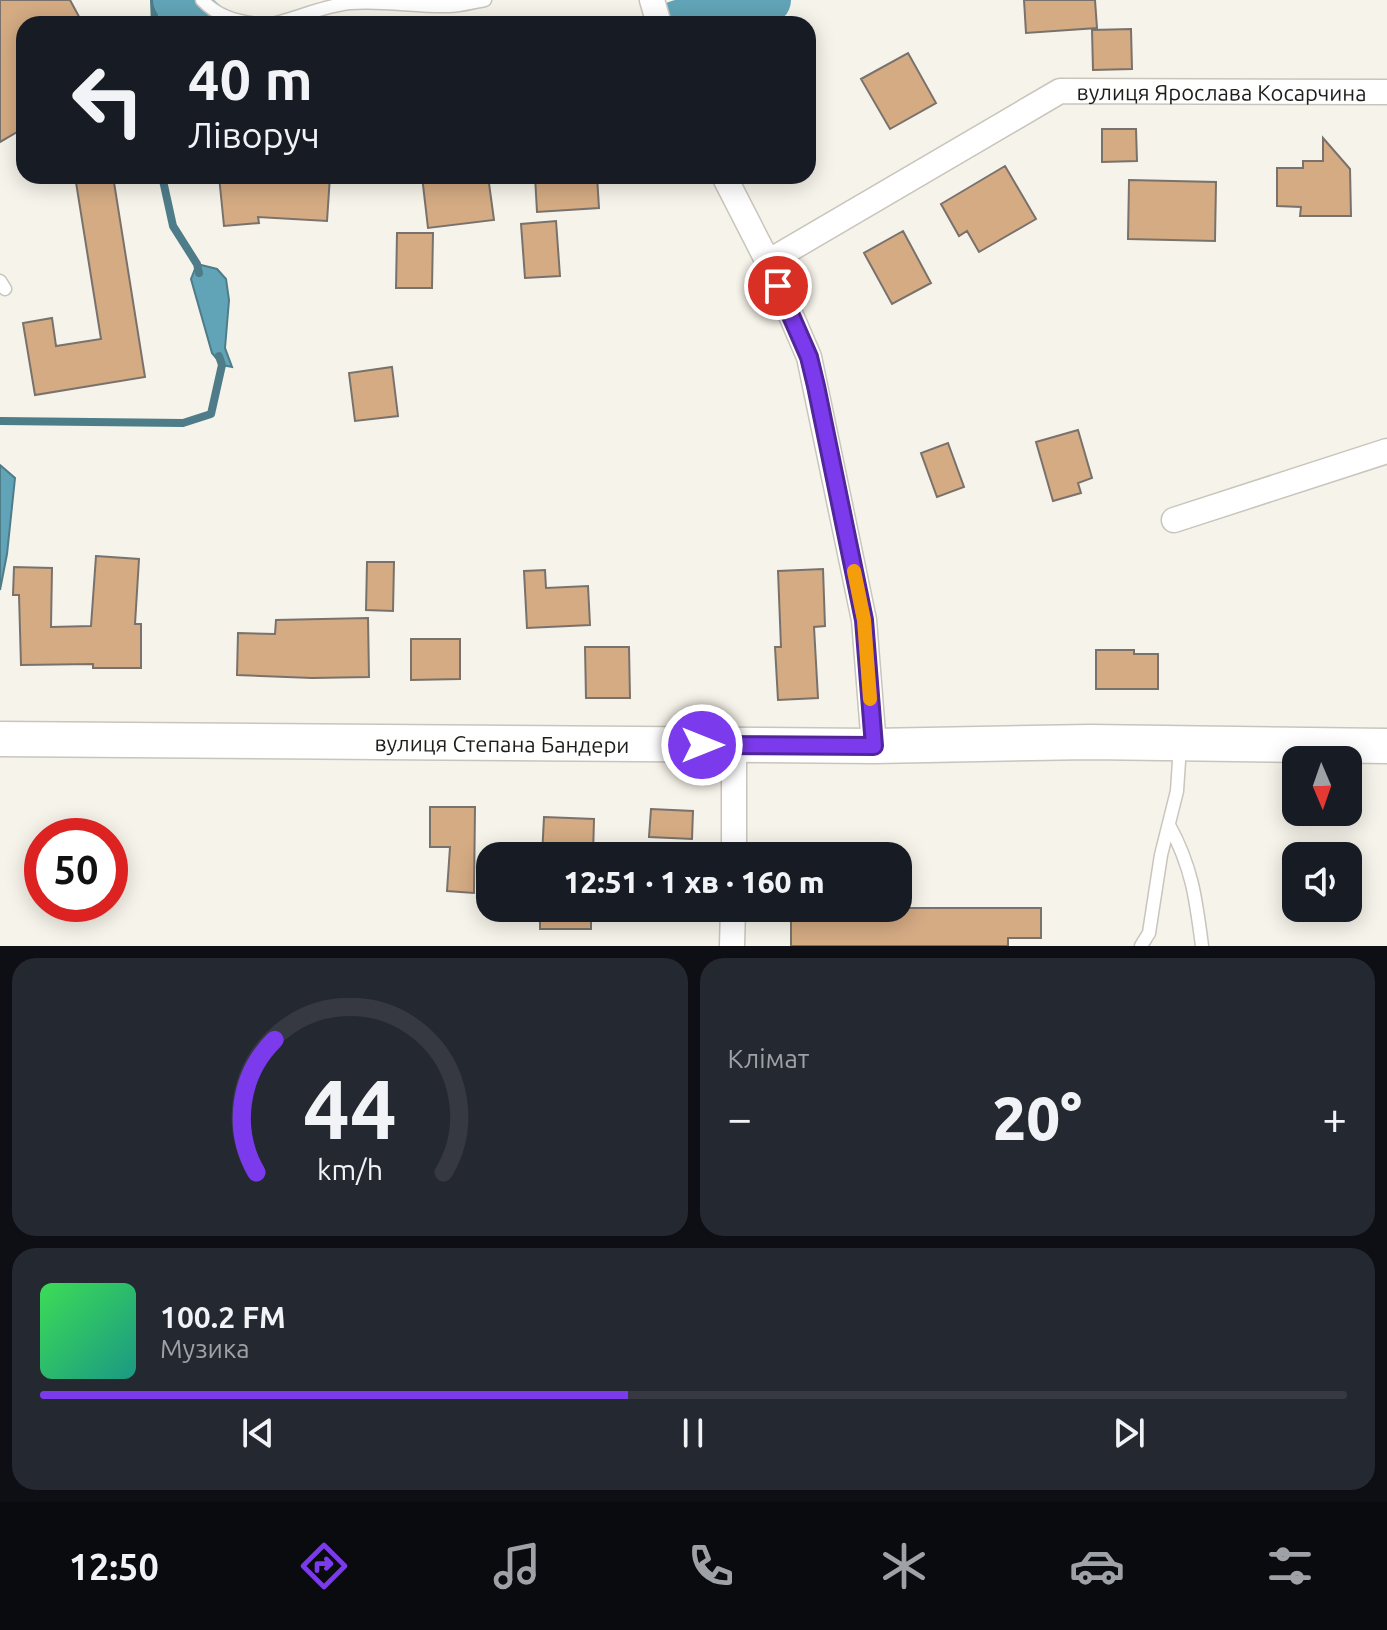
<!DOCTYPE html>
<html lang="uk">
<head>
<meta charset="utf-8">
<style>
  body { margin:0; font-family:Ubuntu,sans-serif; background:#242831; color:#f1f3f6; height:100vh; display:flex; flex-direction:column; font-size:30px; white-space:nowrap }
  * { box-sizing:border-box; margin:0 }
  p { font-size:26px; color:#9ea1a6 }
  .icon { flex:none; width:44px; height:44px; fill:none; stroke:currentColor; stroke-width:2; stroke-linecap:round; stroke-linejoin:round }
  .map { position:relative; height:946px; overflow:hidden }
  .sheet { display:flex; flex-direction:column; gap:12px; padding:12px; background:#0d0f14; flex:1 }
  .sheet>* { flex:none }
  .top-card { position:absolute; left:16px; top:16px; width:800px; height:168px; border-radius:24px; box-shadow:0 4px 20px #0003; background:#171b24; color:#f1f3f6; overflow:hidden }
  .needle { width:52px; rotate:178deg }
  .fabs { position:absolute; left:1282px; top:746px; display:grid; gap:16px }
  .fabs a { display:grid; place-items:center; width:80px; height:80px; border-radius:16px; background:#171b24; box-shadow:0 4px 20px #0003; font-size:40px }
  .speed { position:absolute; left:24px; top:818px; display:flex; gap:16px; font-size:40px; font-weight:700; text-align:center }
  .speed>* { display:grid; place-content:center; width:104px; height:104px; border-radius:50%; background:#171b24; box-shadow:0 4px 20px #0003; line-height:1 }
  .speed .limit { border:12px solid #d22; background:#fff; color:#111 }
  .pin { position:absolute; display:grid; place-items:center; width:68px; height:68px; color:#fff; margin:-34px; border:4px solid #fff; border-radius:50%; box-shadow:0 2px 8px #0007 }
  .me { position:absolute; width:88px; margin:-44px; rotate:90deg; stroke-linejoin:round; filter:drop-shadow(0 0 6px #0008) }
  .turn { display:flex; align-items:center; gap:28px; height:168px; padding:0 40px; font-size:36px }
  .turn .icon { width:104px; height:104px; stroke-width:2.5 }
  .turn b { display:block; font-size:56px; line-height:68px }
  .big { font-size:60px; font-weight:800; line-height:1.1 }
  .sheet .tile { flex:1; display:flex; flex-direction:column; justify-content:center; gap:12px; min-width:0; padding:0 28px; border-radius:24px; background:#242831 }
  .sheet .dial { align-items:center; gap:0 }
  .dial svg { height:208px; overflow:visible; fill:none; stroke:#363941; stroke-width:7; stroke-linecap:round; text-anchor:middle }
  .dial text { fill:#f1f3f6; stroke:none }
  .song { display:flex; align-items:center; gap:24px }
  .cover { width:96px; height:96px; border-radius:12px; background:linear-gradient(135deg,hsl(130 70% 55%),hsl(170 70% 35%)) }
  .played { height:8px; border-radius:4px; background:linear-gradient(90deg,#7c3aed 45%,#363941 45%) }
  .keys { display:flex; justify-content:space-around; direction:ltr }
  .heat { display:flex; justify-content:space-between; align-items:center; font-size:44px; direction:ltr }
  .sheet .tiles { flex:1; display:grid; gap:12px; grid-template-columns:1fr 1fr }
  .tile:last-child { grid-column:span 2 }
  .trip { position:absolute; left:476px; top:842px; width:436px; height:80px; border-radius:24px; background:#171b24; box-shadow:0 4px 20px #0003; font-weight:800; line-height:80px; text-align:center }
  .tabs { display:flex; height:128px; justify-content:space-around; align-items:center; background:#090b0e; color:#9ea1a6 }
  .tabs .icon { width:56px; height:56px }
  .tabs .active { color:#7c3aed }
  .tabs b { font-size:36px; color:#f1f3f6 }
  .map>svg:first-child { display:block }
  .water { fill:#62a4b7; stroke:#4e7c88; stroke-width:2 }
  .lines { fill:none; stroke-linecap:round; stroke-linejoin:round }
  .stream { stroke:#4e7c88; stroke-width:8 }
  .river { stroke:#62a4b7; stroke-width:48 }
  .building { fill:#d4ab83; stroke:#79726c; stroke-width:2 }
  .lane-casing { stroke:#c9c5bc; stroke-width:15 }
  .street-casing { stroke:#c9c5bc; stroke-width:27 }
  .secondary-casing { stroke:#c9c5bc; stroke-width:37 }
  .lane { stroke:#fff; stroke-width:12 }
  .street { stroke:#fff; stroke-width:24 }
  .secondary { stroke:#fff; stroke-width:34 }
  .route-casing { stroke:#51269a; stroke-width:20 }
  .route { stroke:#7c3aed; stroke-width:14 }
  .slow { stroke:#f59e0b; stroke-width:14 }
  .labels { text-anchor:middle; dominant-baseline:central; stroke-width:8; stroke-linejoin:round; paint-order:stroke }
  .street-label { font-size:22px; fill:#1e1d19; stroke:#fff }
</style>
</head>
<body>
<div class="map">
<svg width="1387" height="946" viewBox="0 0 1387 946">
  <rect width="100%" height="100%" fill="#f6f3ea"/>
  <!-- water -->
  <path class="water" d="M197,264L217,269L226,279L229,300L225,348L232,367L222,365L212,353L191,279Z
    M0,465L15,478L7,554L0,590Z"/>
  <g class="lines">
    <!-- stream -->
    <path class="stream" d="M154,0L155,24
      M162,176L173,226L197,264L199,273
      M0,421L183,423L211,414L222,365L219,356"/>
    <!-- river -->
    <path class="river" d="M177,0L205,24
      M678,24L749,7L767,0"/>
  </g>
  <!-- building -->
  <path class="building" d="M0,0H70L83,24H24V128L0,142Z
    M1024,0H1095L1097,28L1026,33Z
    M1131,29L1132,69L1093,70L1092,30Z
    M908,53L936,103L890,129L861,79Z
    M1102,129H1136L1137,161L1102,162Z
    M1323,138L1350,169L1351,216H1300L1301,207L1277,206V168H1303V161H1323Z
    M1005,166L1036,219L979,252L967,231L959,236L941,204Z
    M75,176H113L145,377L35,395L23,323L52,318L56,346L101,339Z
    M219,176H330L327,221L258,217L259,223L224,226Z
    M422,176H488L494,220L428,228Z
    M535,176H597L599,208L537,212Z
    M1129,180L1216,182L1215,241L1128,239Z
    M556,221L560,276L525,278L521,224Z
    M903,231L931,283L892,304L864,253Z
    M397,233H433L432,288H396Z
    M392,367L398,416L355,421L349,373Z
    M1078,430L1092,478L1078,483L1081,493L1053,501L1036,442Z
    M948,443L964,487L937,497L921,453Z
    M96,556L139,559L135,624H141V668H93V664L21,665L19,595H13L14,567L52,568L51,627L91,626Z
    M367,562H394L393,611L366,610Z
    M823,569L825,626L814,627L818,698L778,700L775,647H781L778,571Z
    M545,570L546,588L588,586L590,625L527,628L524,571Z
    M368,618L369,677L312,678L237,675L238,633L275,634L276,620Z
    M411,639H460V679L411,680Z
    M585,647H629L630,698H586Z
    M1096,650H1134V654H1158V689H1096Z
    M430,807H475L474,893L447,891L450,847H430Z
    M651,809L693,811L692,839L649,837Z
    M544,817L594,819L593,856H542Z
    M540,908H591V929H540Z
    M791,908H1041V938H1008V946H791Z"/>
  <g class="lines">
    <defs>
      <path id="lane" d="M202,0C217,16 235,21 257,24
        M272,24C298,18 322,6 350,3C383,0 416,7 449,6C461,6 473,2 485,0
        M0,281L5,289
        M1169,825C1192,867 1196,899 1202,946
        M1141,946L1149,933L1161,855L1177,791L1180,746"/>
      <g id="street">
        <path d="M652,0L659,24"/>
        <path d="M724,176L768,262L809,357L864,620L874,746"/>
        <path id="s1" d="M768,262L1060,91L1387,92"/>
        <path d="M1174,520L1387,451"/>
        <path d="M734,856V745"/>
        <path d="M732,946L733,908"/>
      </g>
      <g id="secondary">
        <path id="s2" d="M0,739L874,746L1090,742L1387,746"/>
      </g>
    </defs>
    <!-- lane casing -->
    <use href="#lane" class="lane-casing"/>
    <!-- street casing -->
    <use href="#street" class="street-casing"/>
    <!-- secondary casing -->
    <use href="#secondary" class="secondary-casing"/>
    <!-- lane -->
    <use href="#lane" class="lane"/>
    <!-- street -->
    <use href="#street" class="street"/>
    <!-- secondary -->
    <use href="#secondary" class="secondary"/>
  </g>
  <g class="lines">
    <defs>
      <path id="route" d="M702,745L874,746L864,620L816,386L809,357L778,286"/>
    </defs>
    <!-- route casing -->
    <use href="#route" class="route-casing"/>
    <!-- route -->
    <use href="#route" class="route"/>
    <!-- slow -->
    <path class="slow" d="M854,571L864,620L870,699"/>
  </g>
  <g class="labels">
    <!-- street labels -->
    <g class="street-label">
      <text stroke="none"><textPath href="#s1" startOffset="500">вулиця Ярослава Косарчина</textPath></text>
      <text stroke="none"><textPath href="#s2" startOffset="502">вулиця Степана Бандери</textPath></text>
    </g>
  </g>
</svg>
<div class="fabs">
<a><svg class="needle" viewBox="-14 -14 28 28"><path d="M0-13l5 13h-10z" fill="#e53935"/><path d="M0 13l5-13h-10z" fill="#9ea1a6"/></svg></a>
<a><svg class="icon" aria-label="sound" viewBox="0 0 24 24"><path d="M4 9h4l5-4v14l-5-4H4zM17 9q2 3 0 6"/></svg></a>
</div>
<div class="speed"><div class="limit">50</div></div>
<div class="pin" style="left:778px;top:286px;background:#d93025"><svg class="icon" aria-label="arrive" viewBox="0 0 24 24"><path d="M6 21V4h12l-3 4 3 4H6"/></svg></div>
<svg class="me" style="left:702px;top:745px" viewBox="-20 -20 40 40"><circle r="17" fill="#7c3aed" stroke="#fff" stroke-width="3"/><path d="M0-11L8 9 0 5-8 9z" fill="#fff"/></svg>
<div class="trip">12:51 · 1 хв · 160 m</div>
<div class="top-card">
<div class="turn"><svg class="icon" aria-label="left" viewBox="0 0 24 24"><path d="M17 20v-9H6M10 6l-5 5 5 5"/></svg><div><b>40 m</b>Ліворуч</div></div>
</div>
</div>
<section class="sheet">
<div class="tiles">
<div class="tile dial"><svg viewBox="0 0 100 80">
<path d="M14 69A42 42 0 1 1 86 69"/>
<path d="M14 69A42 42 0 0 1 21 18" stroke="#7c3aed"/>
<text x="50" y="56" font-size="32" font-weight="700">44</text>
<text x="50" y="72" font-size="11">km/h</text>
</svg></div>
<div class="tile"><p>Клімат</p>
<div class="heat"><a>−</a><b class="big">20°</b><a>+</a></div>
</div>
<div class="tile">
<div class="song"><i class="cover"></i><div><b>100.2 FM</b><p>Музика</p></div></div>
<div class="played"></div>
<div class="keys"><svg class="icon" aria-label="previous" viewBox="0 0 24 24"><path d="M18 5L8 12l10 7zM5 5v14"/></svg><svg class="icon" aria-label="pause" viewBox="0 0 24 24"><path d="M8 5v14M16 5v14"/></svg><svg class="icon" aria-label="next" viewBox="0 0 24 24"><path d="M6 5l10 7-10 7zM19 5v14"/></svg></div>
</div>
</div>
</section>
<nav class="tabs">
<b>12:50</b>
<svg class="icon active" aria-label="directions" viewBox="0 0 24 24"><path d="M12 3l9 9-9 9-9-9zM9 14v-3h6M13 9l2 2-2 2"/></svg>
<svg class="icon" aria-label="music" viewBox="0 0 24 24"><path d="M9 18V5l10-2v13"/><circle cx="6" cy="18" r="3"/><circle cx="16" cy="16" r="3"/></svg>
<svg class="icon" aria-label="phone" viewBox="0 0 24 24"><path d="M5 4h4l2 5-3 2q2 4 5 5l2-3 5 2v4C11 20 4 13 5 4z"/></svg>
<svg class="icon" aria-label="climate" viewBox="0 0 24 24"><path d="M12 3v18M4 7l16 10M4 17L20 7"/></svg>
<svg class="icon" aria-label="car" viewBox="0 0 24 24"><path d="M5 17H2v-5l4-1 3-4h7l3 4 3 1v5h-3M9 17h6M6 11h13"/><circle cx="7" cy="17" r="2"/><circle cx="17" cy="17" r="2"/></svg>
<svg class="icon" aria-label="filters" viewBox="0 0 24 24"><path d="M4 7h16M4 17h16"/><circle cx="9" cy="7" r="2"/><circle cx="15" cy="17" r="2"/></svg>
</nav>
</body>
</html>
